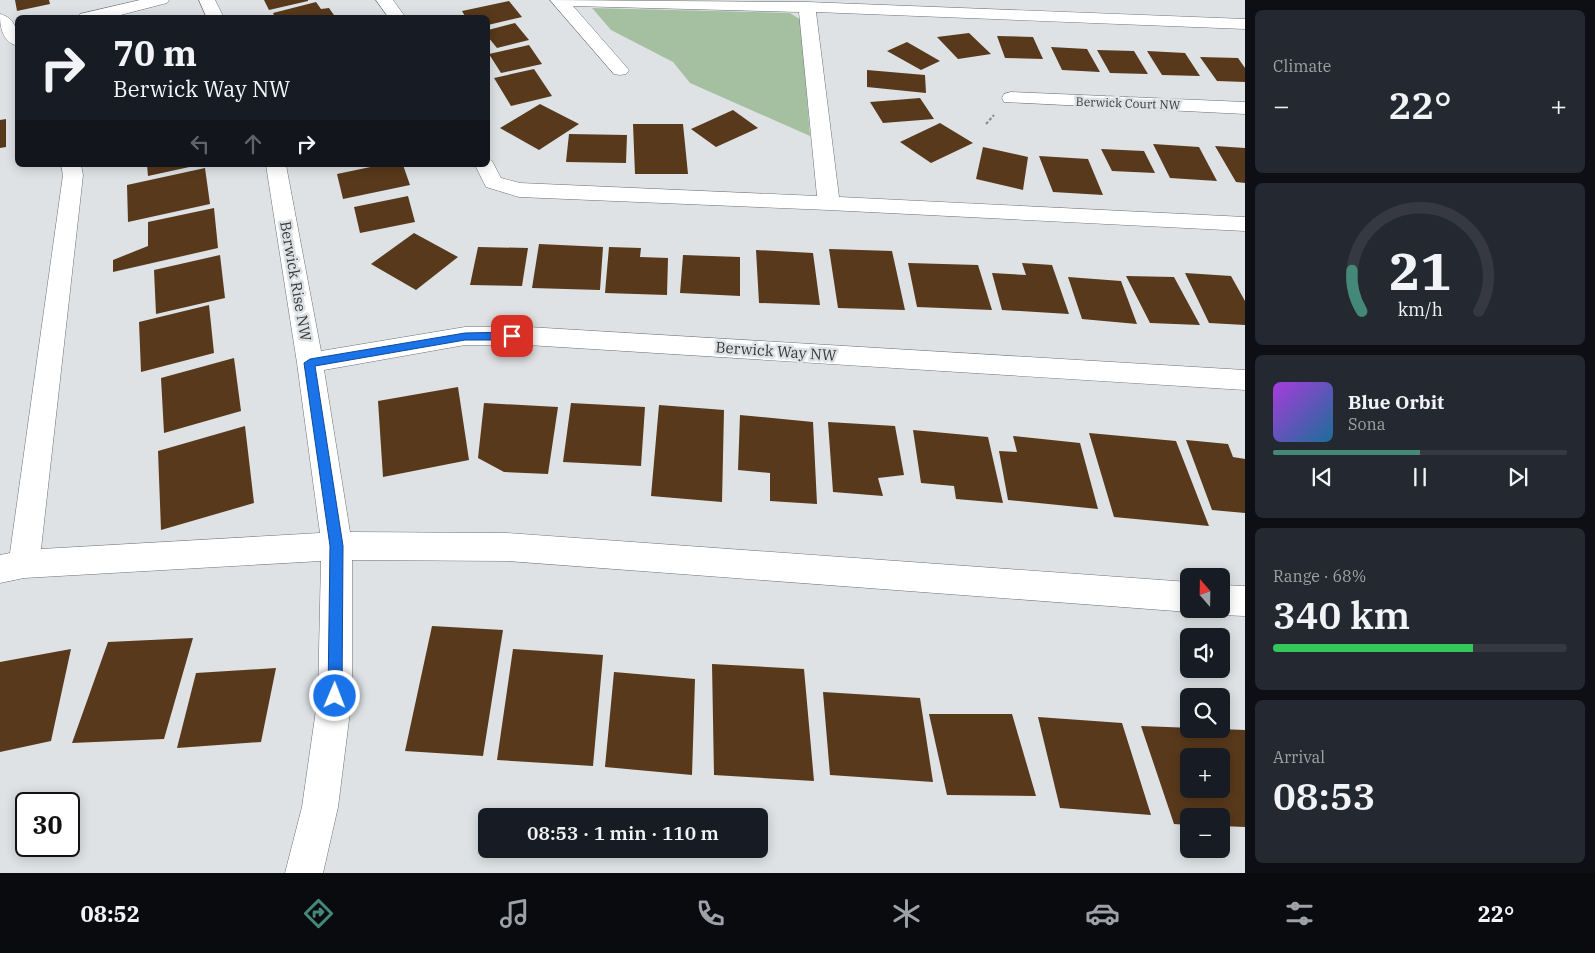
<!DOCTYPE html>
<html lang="en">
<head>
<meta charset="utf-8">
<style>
  body { margin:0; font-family:"IBM Plex Serif",serif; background:#242831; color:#f1f3f6; height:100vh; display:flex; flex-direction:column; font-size:19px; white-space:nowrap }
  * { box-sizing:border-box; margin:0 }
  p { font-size:16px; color:#9ea1a6 }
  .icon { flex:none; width:28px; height:28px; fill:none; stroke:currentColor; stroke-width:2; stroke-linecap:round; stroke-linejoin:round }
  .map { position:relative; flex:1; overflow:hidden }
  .side { display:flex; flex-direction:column; gap:10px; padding:10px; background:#0d0f14; width:350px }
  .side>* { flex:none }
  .top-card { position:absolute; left:15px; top:15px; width:475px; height:152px; border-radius:8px; box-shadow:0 2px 12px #0003; background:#171b24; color:#f1f3f6; overflow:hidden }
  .needle { width:32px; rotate:340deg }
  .controls { position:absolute; left:1180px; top:568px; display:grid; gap:10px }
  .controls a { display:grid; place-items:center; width:50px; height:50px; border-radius:8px; background:#171b24; box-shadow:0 2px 12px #0003; font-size:25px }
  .speed { position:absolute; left:15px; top:792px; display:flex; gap:10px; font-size:25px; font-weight:700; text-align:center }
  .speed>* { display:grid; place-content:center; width:65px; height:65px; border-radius:50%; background:#171b24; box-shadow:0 2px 12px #0003; line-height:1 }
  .speed .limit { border:2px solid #111; border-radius:8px; background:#fff; color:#111 }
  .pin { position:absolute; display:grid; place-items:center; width:42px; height:42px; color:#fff; margin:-21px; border-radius:10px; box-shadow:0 2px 8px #0006 }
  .me { position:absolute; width:55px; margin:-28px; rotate:1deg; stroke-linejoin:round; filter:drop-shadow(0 0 4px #0008) }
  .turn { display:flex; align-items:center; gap:18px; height:105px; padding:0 15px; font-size:22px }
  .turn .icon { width:65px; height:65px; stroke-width:2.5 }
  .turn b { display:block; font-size:35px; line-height:42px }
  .lanes { display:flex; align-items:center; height:48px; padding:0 15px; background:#0003; justify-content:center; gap:25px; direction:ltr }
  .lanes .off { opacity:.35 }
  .big { font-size:38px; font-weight:600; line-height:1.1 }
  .side .card { flex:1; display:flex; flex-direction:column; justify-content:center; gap:8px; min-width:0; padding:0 18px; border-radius:8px; background:#242831 }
  .side .dial { align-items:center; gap:0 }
  .dial svg { height:130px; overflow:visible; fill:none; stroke:#363941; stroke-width:7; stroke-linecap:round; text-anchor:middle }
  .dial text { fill:#f1f3f6; stroke:none }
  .song { display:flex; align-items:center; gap:15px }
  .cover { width:60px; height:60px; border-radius:8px; background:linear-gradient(135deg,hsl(280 70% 55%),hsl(200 70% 35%)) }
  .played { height:5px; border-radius:2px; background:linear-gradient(90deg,#44887a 50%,#363941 50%) }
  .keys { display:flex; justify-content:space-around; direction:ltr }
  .heat { display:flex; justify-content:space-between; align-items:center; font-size:28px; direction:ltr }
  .charge { height:8px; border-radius:4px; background:linear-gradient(90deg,#34c759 68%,#363941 0) }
  .trip { position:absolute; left:478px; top:808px; width:290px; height:50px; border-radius:8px; background:#171b24; box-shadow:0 2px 12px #0003; font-weight:600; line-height:50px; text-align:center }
  .dock { display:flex; height:80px; justify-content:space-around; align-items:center; background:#090b0e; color:#9ea1a6 }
  .dock .icon { width:35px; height:35px }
  .dock .current { color:#44887a }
  .dock b { font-size:22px; color:#f1f3f6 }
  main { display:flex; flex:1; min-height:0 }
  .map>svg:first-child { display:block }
  .green { fill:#a5c0a1 }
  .building { fill:#58391b; fill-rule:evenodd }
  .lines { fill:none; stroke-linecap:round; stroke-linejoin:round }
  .minor-casing { stroke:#6d7073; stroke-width:1 }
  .path { stroke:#888b8d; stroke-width:2; stroke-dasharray:3 2; stroke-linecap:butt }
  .minor { fill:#fff; fill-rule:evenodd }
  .route { fill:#1a73e8; stroke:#114b97 }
  .labels { text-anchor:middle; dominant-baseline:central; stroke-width:5; stroke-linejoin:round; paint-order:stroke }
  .far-street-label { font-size:12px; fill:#37393a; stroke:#dee2e5 }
  .street-label { font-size:15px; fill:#37393a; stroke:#dee2e5 }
</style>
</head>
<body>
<main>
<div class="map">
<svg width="1245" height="873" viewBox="0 0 1245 873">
  <rect width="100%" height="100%" fill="#dee2e5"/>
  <!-- green -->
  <path class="green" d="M592,8L790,13L801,20L810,136L690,83L673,62L611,30Z"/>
  <!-- building -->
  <path class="building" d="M15,0H49L50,4L17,11Z
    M264,0H308V1L269,10Z
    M509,1L522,17L488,25V18H466L462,11Z
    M316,2L321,9L329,8L336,18H275L273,13Z
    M515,23L529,40L497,48L488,37V30Z
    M969,33L991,54L958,59L937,37Z
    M997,36L1033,37L1043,59L1005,58Z
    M907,42L940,61L921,70L887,51Z
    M529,45L542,64L501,73L489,54Z
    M1051,47L1087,49L1100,72L1062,70Z
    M1097,50L1134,51L1148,74L1110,73Z
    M1147,51L1185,53L1200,76L1162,75Z
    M1200,57L1238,58L1245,68V82L1217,81Z
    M534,69L552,96L511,106L494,78Z
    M867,70L925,75L926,93L867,87Z
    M920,98L934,119L883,123L870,102Z
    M540,104L579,124L539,150L500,128Z
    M733,110L758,128L716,147L691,129Z
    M6,119V147L0,148V120Z
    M940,123L973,143L931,163L900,142Z
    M633,124H683L688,174H635Z
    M569,134L627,135L626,163L566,162Z
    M1153,144L1199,147L1217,181L1170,178Z
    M1215,146L1245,148V183L1236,182Z
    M983,147L1028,157L1023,190L976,179Z
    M1101,149L1144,151L1155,173L1112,171Z
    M1039,156L1088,159L1103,195L1053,192Z
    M147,165H194V166L148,176Z
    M380,165H403L410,185L343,199L337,174Z
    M205,168L210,204L128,222L127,185Z
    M408,196L415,222L360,233L354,207Z
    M214,208L218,248L113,272V260L148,246V222Z
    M414,233L458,257L416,290L371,264Z
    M539,244L603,247L600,290L532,288Z
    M478,247L528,248L522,286L470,285Z
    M609,247L641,248L640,257L668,258L667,295L605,293Z
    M829,249L892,251L905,310L838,308Z
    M756,250L813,253L820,305L759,303Z
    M220,255L225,298L156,314L154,270Z
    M683,255L740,257V296L680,293Z
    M908,263L978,265L992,310L917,307Z
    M1022,263L1052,265L1069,314L1002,310L992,273L1026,275Z
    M1185,273L1231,276L1245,301V325L1209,323Z
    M1126,276L1174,277L1200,325L1150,323Z
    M1068,277L1121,281L1137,324L1082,319Z
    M209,305L214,353L141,372L139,322Z
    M234,358L241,411L164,433L161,378Z
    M458,387L469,460L383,477L378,401Z
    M484,403L558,407L548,474L504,472L478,458Z
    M571,403L645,407L641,466L563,462Z
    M659,405L724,410L722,502L651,496Z
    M740,415L813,422L817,504L770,501V473L738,470Z
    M828,422L895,426L904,475L878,478L883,496L833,492Z
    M245,426L254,503L161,530L158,451Z
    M913,430L988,437L1003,503L956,499L954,486L921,483Z
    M1089,433L1176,441L1209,526L1114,517Z
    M1013,436L1080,443L1098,509L1008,500L999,451L1017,452Z
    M1186,440L1228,444L1233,457L1245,459V513L1212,510Z
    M432,626L503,630L483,756L405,751Z
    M193,638L164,739L72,743L108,642Z
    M71,649L51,741L0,752V662Z
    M513,649L603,655L593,766L497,760Z
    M712,664L804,669L814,781L714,775Z
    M276,668L261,742L177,748L196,673Z
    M614,672L695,679L692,775L605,767Z
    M823,692L920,698L933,782L830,775Z
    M929,714H1012L1036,796L947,795Z
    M1038,717L1122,723L1151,815L1060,808Z
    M1141,726L1245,730V827L1221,826V816H1189V825L1174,824ZM1189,756H1221V789H1189Z"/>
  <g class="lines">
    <defs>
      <path id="minor" d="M140,0H169L167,3L109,18H78L80,14Z
        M199,0H215L224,18H207Z
        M376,0H393L406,18H389Z
        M550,0L807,2L1245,19V29L816,12L839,197L1245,217V231L829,210L519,197L486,187L475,165H488V159L492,161L501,178L520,183L817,196L799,12L573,6L629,70L626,74L620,75L614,74Z
        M0,14C16,18 18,32 18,46C2,42 0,27 0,14Z
        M1011,92L1245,102V114L1004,102L1002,98L1004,94Z
        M61,165H81L83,175L41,549L320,533L297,363L266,165H286L321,351L465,327H528L1245,370V390L528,345H465L324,370L350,532L507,533L1189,582V609H1197L1189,612L507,561L352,560V696L338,807L323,873H285L302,807L318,696L321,561L24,578L0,583V555L10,553L63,175Z
        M1221,585L1245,586V616L1221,615L1210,611L1209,609H1221Z"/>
    </defs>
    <!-- minor casing -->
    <use href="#minor" class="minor-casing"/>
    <!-- path -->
    <path class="path" d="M986,124L994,115"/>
    <!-- minor -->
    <use href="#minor" class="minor"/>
  </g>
  <!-- route -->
  <path class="route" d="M512,332L517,336L512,340H465L315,366L343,546L342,696L340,701L335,703L330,701L328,696L330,546L304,363L310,359L465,333Z"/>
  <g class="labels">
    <!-- far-street labels -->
    <g class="far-street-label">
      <text transform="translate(1128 103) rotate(2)">Berwick Court NW</text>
    </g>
    <!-- street labels -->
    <g class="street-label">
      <text transform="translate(296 281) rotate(80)">Berwick Rise NW</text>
      <text transform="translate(776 351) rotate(4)">Berwick Way NW</text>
    </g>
  </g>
</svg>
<div class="controls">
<a><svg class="needle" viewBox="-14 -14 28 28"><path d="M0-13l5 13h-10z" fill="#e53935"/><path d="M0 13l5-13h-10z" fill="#9ea1a6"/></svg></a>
<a><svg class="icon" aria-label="sound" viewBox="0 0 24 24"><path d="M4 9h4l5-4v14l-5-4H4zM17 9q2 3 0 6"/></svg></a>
<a><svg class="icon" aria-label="search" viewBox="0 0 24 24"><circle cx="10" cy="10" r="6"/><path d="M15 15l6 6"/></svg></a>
<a>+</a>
<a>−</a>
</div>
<div class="speed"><div class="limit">30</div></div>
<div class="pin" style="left:512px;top:336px;background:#d93025"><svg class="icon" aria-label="arrive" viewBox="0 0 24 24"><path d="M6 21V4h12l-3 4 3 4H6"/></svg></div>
<svg class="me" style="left:335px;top:696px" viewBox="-20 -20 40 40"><circle r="17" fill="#1a73e8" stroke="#fff" stroke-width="3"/><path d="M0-11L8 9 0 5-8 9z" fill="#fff"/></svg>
<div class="trip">08:53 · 1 min · 110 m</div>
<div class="top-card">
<div class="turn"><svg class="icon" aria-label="right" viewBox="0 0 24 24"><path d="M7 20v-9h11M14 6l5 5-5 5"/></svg><div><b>70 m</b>Berwick Way NW</div></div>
<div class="lanes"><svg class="icon off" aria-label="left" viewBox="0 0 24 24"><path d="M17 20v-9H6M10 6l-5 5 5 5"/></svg><svg class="icon off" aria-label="ahead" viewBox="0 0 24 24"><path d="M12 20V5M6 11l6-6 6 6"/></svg><svg class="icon" aria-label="right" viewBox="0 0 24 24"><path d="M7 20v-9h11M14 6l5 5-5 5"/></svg></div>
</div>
</div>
<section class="side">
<div class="card"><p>Climate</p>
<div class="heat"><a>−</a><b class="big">22°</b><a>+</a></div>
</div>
<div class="card dial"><svg viewBox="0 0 100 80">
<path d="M14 69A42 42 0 1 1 86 69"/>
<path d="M14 69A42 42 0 0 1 8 44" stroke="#44887a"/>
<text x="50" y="56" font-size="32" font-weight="700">21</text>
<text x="50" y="72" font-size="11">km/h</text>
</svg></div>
<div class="card">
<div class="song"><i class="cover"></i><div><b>Blue Orbit</b><p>Sona</p></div></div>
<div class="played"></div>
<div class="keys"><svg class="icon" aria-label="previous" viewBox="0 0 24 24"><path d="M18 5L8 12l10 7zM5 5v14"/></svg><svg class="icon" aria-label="pause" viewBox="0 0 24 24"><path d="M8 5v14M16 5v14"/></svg><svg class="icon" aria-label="next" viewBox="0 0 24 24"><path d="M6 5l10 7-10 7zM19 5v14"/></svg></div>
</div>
<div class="card"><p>Range · 68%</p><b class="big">340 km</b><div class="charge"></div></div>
<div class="card"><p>Arrival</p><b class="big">08:53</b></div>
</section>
</main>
<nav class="dock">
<b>08:52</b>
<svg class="icon current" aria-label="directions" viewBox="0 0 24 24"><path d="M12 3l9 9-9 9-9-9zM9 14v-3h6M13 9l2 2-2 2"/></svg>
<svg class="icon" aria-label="music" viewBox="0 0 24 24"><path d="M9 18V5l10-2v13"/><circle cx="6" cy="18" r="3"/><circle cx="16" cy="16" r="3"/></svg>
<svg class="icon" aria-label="phone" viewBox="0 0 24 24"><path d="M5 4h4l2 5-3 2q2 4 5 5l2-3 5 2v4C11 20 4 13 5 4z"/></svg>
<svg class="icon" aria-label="climate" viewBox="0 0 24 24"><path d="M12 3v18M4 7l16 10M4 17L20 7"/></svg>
<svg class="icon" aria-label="car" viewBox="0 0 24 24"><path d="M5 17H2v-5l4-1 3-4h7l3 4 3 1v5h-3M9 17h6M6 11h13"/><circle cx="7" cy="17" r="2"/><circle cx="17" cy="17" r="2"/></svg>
<svg class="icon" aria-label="filters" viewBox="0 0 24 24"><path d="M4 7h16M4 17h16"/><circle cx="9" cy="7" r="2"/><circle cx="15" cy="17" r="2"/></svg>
<b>22°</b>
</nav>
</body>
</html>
